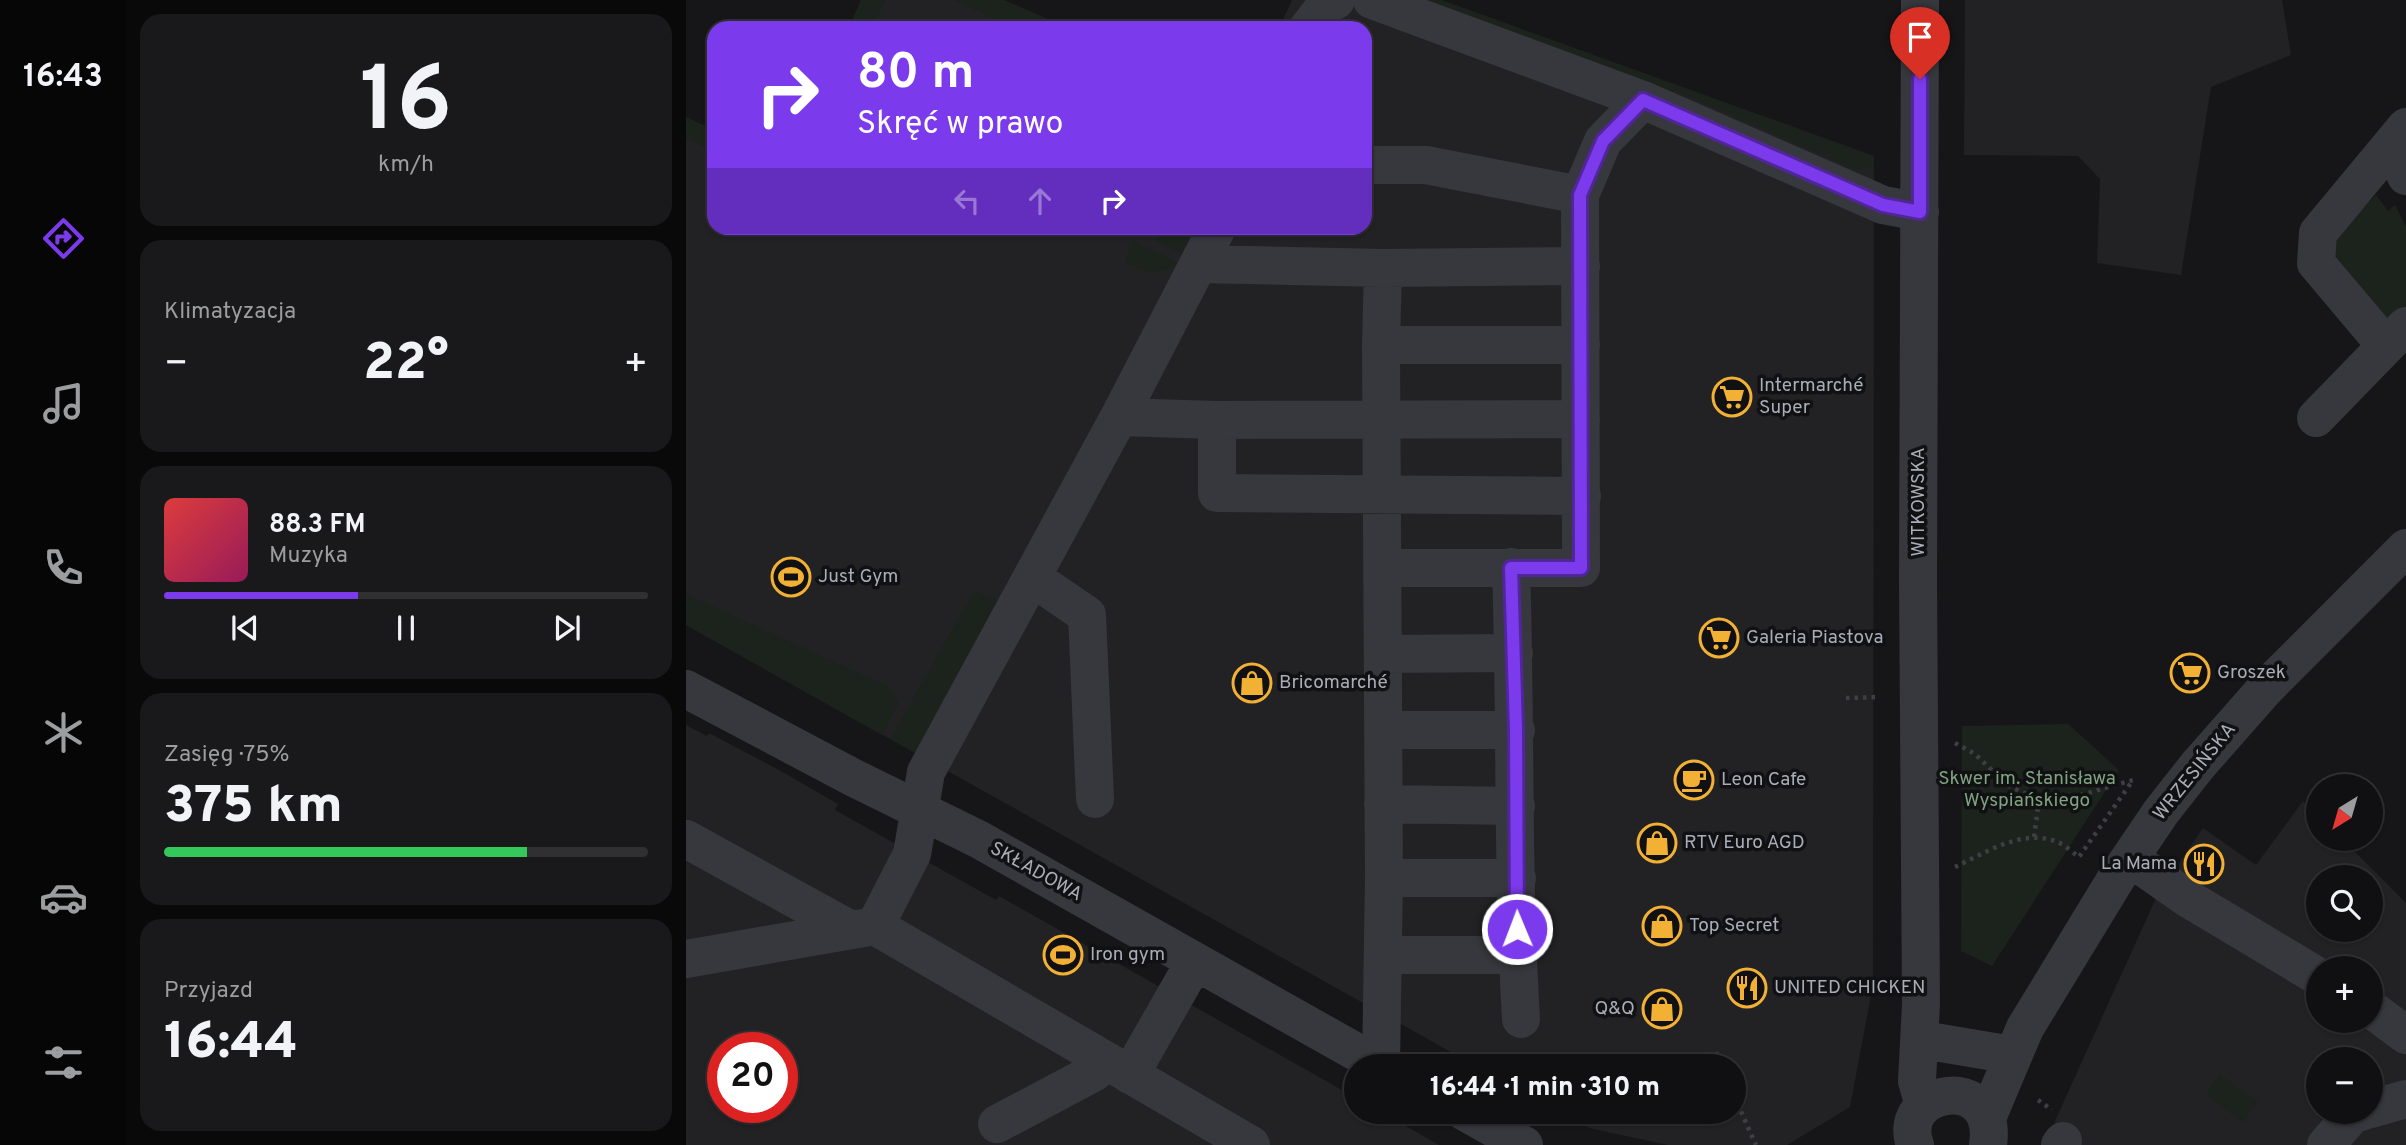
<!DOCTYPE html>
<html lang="pl">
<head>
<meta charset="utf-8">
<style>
  body { margin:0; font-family:Overpass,sans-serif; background:#19191b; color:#f1f3f6; height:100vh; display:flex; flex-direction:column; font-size:26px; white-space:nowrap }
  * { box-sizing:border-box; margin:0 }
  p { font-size:23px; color:#9c9d9f }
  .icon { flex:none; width:38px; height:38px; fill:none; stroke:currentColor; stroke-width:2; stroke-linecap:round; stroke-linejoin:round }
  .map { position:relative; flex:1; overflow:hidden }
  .details { display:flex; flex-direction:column; gap:14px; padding:14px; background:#09090a; width:560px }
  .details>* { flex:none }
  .top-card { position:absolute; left:21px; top:21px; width:665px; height:214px; border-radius:21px; box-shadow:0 2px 5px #0004,0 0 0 2px #303032; background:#7c3aed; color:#fff; overflow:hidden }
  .needle { width:46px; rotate:217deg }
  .tools { position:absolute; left:1620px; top:774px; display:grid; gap:14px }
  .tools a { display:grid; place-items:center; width:77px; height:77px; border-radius:50%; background:#101012; box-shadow:0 2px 5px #0004,0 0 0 2px #303032; font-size:35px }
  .speed { position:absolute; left:21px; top:1032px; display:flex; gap:14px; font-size:35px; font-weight:700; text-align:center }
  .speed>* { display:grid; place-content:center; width:91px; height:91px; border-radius:50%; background:#101012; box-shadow:0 2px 5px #0004,0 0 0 2px #303032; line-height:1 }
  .speed .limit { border:10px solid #d22; background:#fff; color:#111 }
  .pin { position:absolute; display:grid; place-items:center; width:60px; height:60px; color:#fff; margin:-72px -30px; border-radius:50% 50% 50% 0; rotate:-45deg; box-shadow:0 0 7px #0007 }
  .pin .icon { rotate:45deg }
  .me { position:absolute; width:77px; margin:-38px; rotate:359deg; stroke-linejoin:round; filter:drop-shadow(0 0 5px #0008) }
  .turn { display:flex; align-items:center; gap:24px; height:147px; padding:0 35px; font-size:32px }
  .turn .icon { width:91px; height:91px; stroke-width:2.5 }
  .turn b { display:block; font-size:49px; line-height:60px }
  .lanes { display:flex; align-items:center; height:66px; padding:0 35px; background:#0003; justify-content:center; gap:35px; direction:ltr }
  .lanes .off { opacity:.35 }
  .big { font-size:52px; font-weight:800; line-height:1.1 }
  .details .tile { flex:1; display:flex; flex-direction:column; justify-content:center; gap:10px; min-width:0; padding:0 24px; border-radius:21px; background:#19191b }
  .details .dial { align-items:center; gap:0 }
  .dial b { font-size:91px; line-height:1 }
  .song { display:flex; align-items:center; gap:21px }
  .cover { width:84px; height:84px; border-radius:10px; background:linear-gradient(135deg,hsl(0 70% 55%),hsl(330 70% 35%)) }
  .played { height:7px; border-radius:4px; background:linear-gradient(90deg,#7c3aed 40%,#303032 40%) }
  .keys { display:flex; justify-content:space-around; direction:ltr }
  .heat { display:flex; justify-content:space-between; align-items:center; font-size:38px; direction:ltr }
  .charge { height:10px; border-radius:5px; background:linear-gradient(90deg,#34c759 75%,#303032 0) }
  .trip { position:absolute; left:658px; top:1054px; width:402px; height:70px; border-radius:35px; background:#101012; box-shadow:0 2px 5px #0004,0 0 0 2px #303032; font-weight:800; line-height:70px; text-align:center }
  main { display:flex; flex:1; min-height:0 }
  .menu { display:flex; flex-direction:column; width:126px; justify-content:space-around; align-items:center; background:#060607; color:#9c9d9f }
  .menu .icon { width:49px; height:49px }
  .menu .selected { color:#7c3aed }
  .menu b { font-size:32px; color:#f1f3f6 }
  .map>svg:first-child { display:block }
  .built { fill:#222225; fill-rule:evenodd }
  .green { fill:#1c231d }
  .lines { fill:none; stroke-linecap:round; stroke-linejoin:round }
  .path { stroke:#3d3f44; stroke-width:4.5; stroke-dasharray:3.5 5; stroke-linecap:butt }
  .minor { stroke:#37383d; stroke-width:38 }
  .route-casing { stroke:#51269a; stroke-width:18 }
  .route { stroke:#7c3aed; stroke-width:12 }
  .labels { text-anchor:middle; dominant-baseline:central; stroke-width:7; stroke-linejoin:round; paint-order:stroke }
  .poi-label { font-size:19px; fill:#a8adb8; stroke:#111113; text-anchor:start }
  .street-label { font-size:19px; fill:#a8adb8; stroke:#111113 }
  .park-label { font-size:19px; fill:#7fa381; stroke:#111113 }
</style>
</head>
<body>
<main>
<nav class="menu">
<b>16:43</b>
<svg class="icon selected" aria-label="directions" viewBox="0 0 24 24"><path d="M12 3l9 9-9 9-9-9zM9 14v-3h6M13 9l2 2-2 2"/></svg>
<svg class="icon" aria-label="music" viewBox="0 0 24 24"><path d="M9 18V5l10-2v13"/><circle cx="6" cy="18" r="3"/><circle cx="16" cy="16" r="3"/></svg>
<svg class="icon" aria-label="phone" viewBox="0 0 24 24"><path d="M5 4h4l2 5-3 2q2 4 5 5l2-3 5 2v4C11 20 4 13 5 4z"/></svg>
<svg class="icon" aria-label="climate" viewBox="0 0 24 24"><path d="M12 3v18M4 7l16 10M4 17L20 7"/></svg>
<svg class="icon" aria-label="car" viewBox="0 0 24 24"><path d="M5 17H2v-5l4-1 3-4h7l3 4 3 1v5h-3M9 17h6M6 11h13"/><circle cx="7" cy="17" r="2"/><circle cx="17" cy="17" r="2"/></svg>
<svg class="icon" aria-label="filters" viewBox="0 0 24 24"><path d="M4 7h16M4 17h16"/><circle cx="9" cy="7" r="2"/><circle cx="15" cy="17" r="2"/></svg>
</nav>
<section class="details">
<div class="tile dial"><b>16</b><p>km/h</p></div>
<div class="tile"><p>Klimatyzacja</p>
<div class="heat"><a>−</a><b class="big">22°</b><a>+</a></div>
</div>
<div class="tile">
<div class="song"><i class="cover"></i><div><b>88.3 FM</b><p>Muzyka</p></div></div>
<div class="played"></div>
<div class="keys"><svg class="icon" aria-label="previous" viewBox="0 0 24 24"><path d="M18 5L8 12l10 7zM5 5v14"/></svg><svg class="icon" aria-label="pause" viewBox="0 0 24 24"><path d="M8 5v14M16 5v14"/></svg><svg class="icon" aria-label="next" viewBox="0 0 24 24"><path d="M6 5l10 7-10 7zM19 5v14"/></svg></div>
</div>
<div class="tile"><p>Zasięg · 75%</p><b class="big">375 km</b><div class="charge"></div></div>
<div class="tile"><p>Przyjazd</p><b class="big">16:44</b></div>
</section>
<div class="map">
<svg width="1720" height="1145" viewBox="0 0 1720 1145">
  <rect width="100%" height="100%" fill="#161618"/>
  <!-- built -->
  <path class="built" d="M175,0H318L382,28H163Z
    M606,0H755L1188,156L1187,985L1164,1107L1101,1145H982L903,1128L872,1111H1048V1066H790L0,625V117L28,130V228H679V28H593Z
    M1279,0H1596L1605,55L1525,87L1495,275L1411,263L1414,179L1392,156L1278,155Z
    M0,725L21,736L23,733L95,771L152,804L149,810L310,900L313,896L670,1098V1111H694L753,1145H0ZM37,1048H96V1108H37Z
    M1617,801L1633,816V838H1655L1720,903V1145H1383L1364,1132L1470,898L1517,828L1570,865ZM1633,877H1685V929H1633ZM1633,968H1685V1020H1633ZM1633,1059H1685V1111H1633Z"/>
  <!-- green -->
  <path class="green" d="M175,0H199L186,28H163Z
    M267,0H318L382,28H329Z
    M726,0H755L1188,156V168L1171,169L1161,166L988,90L985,96Z
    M0,117L28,130V151L0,139Z
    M1690,195L1702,211L1709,205L1720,227V307L1702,326L1645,258L1649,236Z
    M476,228H508L496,253L470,242Z
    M447,241L491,262C473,279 458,271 438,263Z
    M288,591L314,602L229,753L204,739Z
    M0,594L204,687L213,702L196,735L0,625Z
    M1382,724L1433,770L1306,966L1275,951L1276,726Z
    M1533,1074L1572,1101L1557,1122L1520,1096Z"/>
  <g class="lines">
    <!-- path -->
    <path class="path" d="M1160,698L1193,697
      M1269,743L1289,754L1321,785L1353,800L1388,797L1447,780
      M1348,837L1353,800
      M1269,867C1299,853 1335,829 1369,841C1378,844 1386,852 1393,857L1447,780
      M1030,1052L1035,1066
      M1048,1096L1070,1145
      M1352,1100L1366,1110"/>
    <!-- minor -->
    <path class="minor" d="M686,0L957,100L1197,205L1234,212
      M1234,0L1232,582L1235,1004L1231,1081L1238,1106
      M622,28L639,6L650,0
      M1720,127L1632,233L1630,263L1700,346L1720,326
      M1706,144L1720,176
      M679,165H740L894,195
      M513,264L697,268L895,266
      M695,345H895
      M433,417L531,420V493L896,496
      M1630,418L1700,346
      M531,420L895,419
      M825,567C830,718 826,869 835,1019
      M697,568H895L894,195L917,141L957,100
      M347,578L401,615L409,799
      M697,654L828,653
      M0,689L168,778L292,839L695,1066
      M697,730H830
      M697,804L830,806
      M0,839L165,930
      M1444,858L1501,898L1633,977
      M698,878H831
      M189,926L226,854L240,772L433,417L531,228
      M698,955H831
      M0,959L189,926L565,1145
      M1685,1009L1720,1035
      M1249,1042L1314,1053
      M695,1066L698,878L695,345L697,268
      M444,1075L509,961
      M1685,1109L1720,1099
      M777,1111L838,1145
      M1301,1118L1339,1028L1431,877L1475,812L1512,765L1579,689L1720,548
      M311,1124L409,1072L416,1059
      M1229,1145C1208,1089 1313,1070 1302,1145
      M1374,1145L1377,1141
      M1640,1145L1666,1115L1678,1111"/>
  </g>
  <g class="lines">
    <defs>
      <path id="route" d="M831,929L830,730L825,568H895L894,195L917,141L957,100L1197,205L1234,212V79"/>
    </defs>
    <!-- route casing -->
    <use href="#route" class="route-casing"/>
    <!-- route -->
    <use href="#route" class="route"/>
  </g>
  <!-- icons -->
  <defs>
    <symbol id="supermarket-ring" viewBox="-11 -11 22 22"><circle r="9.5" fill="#111113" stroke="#f2b134" stroke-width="1.5"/><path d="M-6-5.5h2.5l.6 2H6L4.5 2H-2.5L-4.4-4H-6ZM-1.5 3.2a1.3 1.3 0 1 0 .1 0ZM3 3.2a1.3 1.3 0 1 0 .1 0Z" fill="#f2b134"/></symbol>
    <symbol id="stadium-ring" viewBox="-11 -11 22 22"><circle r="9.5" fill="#111113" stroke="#f2b134" stroke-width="1.5"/><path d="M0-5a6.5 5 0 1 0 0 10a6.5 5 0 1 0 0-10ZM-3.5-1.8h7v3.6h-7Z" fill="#f2b134"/></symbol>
    <symbol id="shop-ring" viewBox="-11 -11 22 22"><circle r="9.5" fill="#111113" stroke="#f2b134" stroke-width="1.5"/><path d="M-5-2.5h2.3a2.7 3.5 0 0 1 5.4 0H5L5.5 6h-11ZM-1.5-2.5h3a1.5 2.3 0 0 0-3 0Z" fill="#f2b134"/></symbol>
    <symbol id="cafe-ring" viewBox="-11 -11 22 22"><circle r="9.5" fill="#111113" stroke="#f2b134" stroke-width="1.5"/><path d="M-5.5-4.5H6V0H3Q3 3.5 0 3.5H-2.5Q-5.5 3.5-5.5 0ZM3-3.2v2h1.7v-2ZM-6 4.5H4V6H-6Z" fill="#f2b134"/></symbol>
    <symbol id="restaurant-ring" viewBox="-11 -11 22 22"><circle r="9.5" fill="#111113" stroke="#f2b134" stroke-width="1.5"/><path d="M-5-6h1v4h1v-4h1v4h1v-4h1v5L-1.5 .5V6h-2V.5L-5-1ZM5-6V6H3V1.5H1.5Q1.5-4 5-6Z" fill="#f2b134"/></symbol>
  </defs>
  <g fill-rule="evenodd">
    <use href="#supermarket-ring" x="1024" y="375" width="44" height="44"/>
    <use href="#stadium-ring" x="83" y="555" width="44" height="44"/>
    <use href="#supermarket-ring" x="1011" y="616" width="44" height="44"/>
    <use href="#supermarket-ring" x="1482" y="651" width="44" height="44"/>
    <use href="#shop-ring" x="544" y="661" width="44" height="44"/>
    <use href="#cafe-ring" x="986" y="758" width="44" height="44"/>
    <use href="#shop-ring" x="949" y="821" width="44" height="44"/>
    <use href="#restaurant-ring" x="1496" y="842" width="44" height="44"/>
    <use href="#shop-ring" x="954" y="904" width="44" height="44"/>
    <use href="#stadium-ring" x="355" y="933" width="44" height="44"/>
    <use href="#restaurant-ring" x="1039" y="966" width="44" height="44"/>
    <use href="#shop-ring" x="954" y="987" width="44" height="44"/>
  </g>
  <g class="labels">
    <!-- poi labels -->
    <g class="poi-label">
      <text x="1073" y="386">Intermarché<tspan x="1073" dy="22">Super</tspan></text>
      <text x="132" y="577">Just Gym</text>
      <text x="1060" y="638">Galeria Piastova</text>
      <text x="1531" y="673">Groszek</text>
      <text x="593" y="683">Bricomarché</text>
      <text x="1035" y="780">Leon Cafe</text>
      <text x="998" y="843">RTV Euro AGD</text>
      <text x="1491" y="864" text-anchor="end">La Mama</text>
      <text x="1003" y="926">Top Secret</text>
      <text x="404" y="955">Iron gym</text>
      <text x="1088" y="988">UNITED CHICKEN</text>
      <text x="949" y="1009" text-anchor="end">Q&amp;Q</text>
    </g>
    <!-- street labels -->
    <g class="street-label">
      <text transform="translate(1233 502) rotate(-90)">WITKOWSKA</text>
      <text transform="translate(1509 772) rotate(-51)">WRZESIŃSKA</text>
      <text transform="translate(350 872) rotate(29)">SKŁADOWA</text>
    </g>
    <!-- park labels -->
    <g class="park-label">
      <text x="1341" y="779">Skwer im. Stanisława<tspan x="1341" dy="22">Wyspiańskiego</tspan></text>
    </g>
  </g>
</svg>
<div class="tools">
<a><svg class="needle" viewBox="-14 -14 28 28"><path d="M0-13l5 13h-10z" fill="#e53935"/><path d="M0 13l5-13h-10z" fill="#9c9d9f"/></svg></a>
<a><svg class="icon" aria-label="search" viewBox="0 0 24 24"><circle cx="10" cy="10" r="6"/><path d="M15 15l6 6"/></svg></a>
<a>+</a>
<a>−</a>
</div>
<div class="speed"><div class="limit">20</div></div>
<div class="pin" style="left:1234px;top:79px;background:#d93025"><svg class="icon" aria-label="arrive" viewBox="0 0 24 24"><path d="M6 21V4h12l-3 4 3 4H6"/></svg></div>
<svg class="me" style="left:831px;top:929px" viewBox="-20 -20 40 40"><circle r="17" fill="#7c3aed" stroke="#fff" stroke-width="3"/><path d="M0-11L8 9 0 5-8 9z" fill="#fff"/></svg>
<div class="trip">16:44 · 1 min · 310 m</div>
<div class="top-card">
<div class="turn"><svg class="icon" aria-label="right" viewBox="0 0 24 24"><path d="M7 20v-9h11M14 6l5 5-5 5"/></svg><div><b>80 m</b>Skręć w prawo</div></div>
<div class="lanes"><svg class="icon off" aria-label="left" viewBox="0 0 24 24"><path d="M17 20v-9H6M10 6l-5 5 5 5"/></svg><svg class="icon off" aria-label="ahead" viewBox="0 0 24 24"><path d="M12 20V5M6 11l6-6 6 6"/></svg><svg class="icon" aria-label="right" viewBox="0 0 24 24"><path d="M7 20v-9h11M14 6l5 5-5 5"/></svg></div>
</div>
</div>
</main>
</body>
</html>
